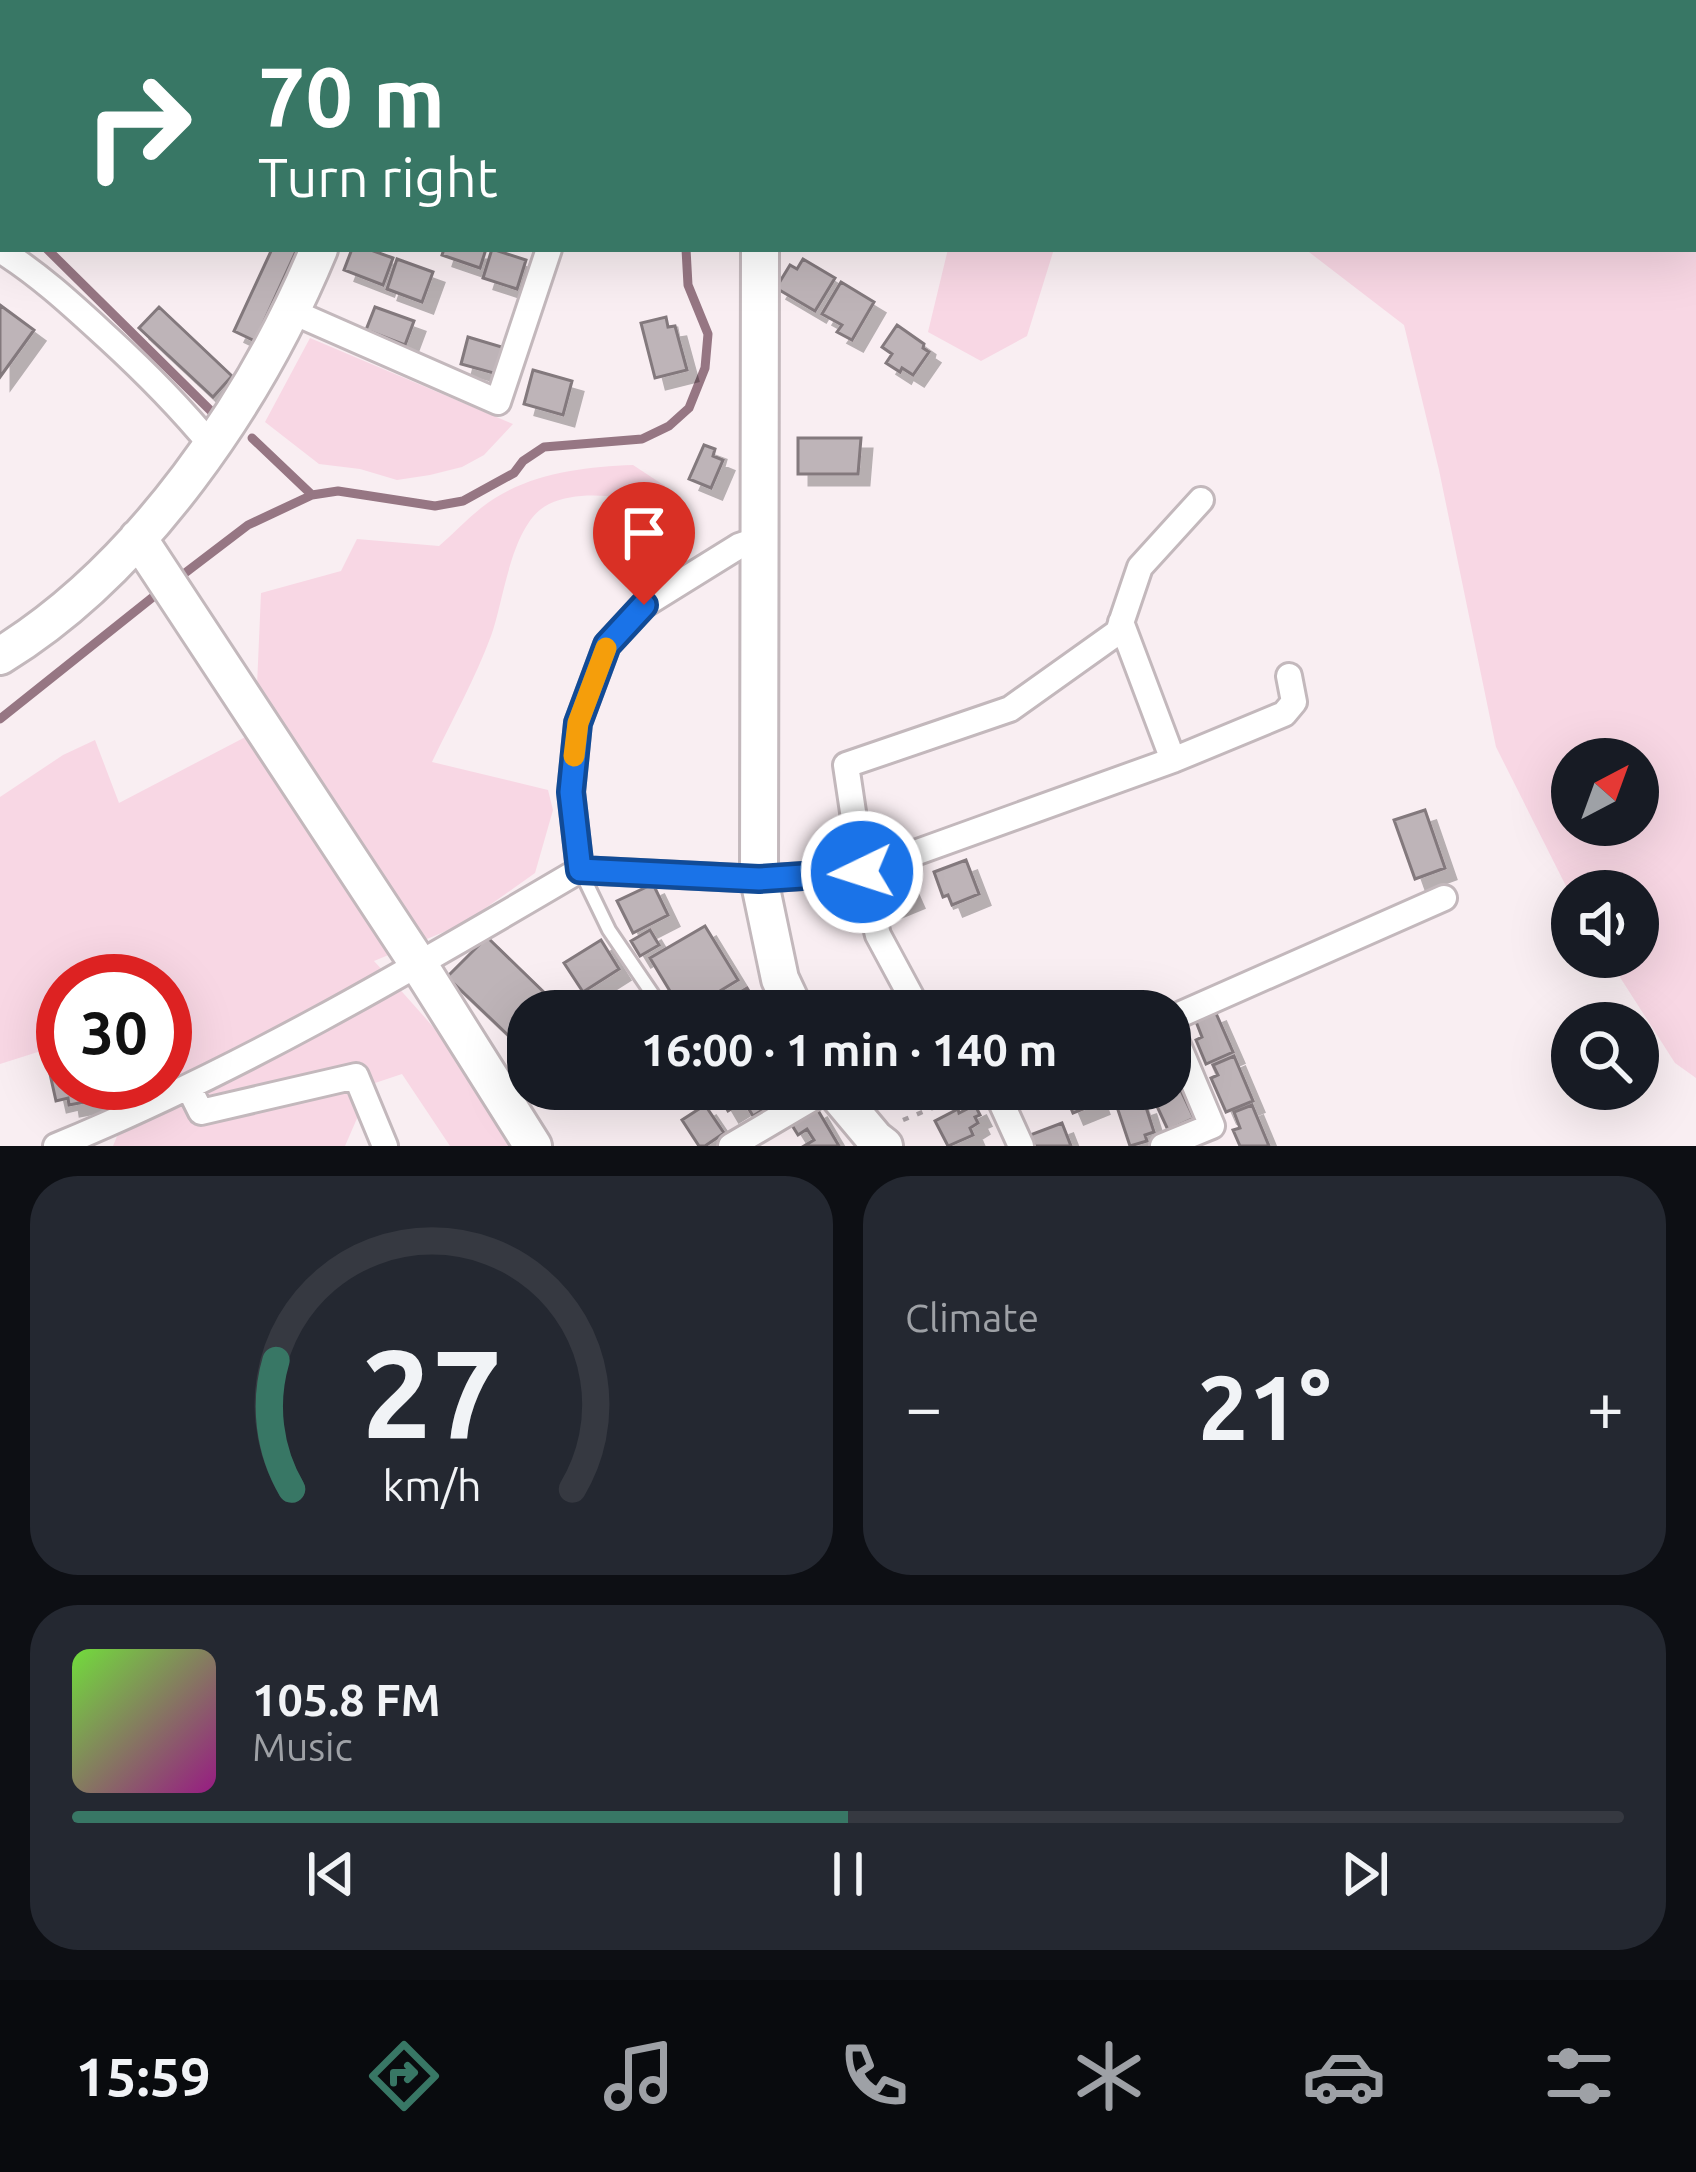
<!DOCTYPE html>
<html lang="en">
<head>
<meta charset="utf-8">
<style>
  body { margin:0; font-family:Ubuntu,sans-serif; background:#242831; color:#f1f3f6; height:100vh; display:flex; flex-direction:column; font-size:45px; white-space:nowrap }
  * { box-sizing:border-box; margin:0 }
  p { font-size:39px; color:#9ea1a6 }
  .icon { flex:none; width:66px; height:66px; fill:none; stroke:currentColor; stroke-width:2; stroke-linecap:round; stroke-linejoin:round }
  .map { position:relative; height:1146px; overflow:hidden }
  .panel { display:flex; flex-direction:column; gap:30px; padding:30px; background:#0d0f14; flex:1 }
  .panel>* { flex:none }
  .hud { position:absolute; left:0px; top:0px; width:1698px; height:252px; box-shadow:0 12px 48px #0002; background:#387765; color:#fff; overflow:hidden }
  .needle { width:78px; rotate:41deg }
  .tools { position:absolute; left:1551px; top:738px; display:grid; gap:24px }
  .tools a { display:grid; place-items:center; width:108px; height:108px; border-radius:50%; background:#171b24; box-shadow:0 12px 48px #0002; font-size:60px }
  .speed { position:absolute; left:36px; top:954px; display:flex; gap:24px; font-size:60px; font-weight:700; text-align:center }
  .speed>* { display:grid; place-content:center; width:156px; height:156px; border-radius:50%; background:#171b24; box-shadow:0 12px 48px #0002; line-height:1 }
  .speed .limit { border:18px solid #d22; background:#fff; color:#111 }
  .pin { position:absolute; display:grid; place-items:center; width:102px; height:102px; color:#fff; margin:-123px -51px; border-radius:50% 50% 50% 0; rotate:-45deg; box-shadow:0 0 12px #0007 }
  .pin .icon { rotate:45deg }
  .me { position:absolute; width:132px; margin:-66px; rotate:266deg; stroke-linejoin:round; filter:drop-shadow(0 0 9px #0008) }
  .turn { display:flex; align-items:center; gap:42px; height:252px; padding:0 60px; font-size:54px }
  .turn .icon { width:156px; height:156px; stroke-width:2.5 }
  .turn b { display:block; font-size:84px; line-height:102px }
  .big { font-size:90px; font-weight:700; line-height:1.1 }
  .panel .widget { flex:1; display:flex; flex-direction:column; justify-content:center; gap:18px; min-width:0; padding:0 42px; border-radius:48px; background:#242831 }
  .panel .dial { align-items:center; gap:0 }
  .dial svg { height:312px; overflow:visible; fill:none; stroke:#363941; stroke-width:7; stroke-linecap:round; text-anchor:middle }
  .dial text { fill:#f1f3f6; stroke:none }
  .song { display:flex; align-items:center; gap:36px }
  .cover { width:144px; height:144px; border-radius:18px; background:linear-gradient(135deg,hsl(100 70% 55%),hsl(310 70% 35%)) }
  .played { height:12px; border-radius:6px; background:linear-gradient(90deg,#387765 50%,#363941 50%) }
  .keys { display:flex; justify-content:space-around; direction:ltr }
  .heat { display:flex; justify-content:space-between; align-items:center; font-size:66px; direction:ltr }
  .panel .tiles { flex:1; display:grid; gap:30px; grid-template-columns:1fr 1fr }
  .widget:last-child { grid-column:span 2 }
  .trip { position:absolute; left:507px; top:990px; width:684px; height:120px; border-radius:48px; background:#171b24; box-shadow:0 12px 48px #0002; font-weight:700; line-height:120px; text-align:center }
  .menu { display:flex; height:192px; justify-content:space-around; align-items:center; background:#090b0e; color:#9ea1a6 }
  .menu .icon { width:84px; height:84px }
  .menu .on { color:#387765 }
  .menu b { font-size:54px; color:#f1f3f6 }
  .map>svg:first-child { display:block }
  .green { fill:#f8d7e4; fill-rule:evenodd }
  .lines { fill:none; stroke-linecap:round; stroke-linejoin:round }
  .stream { stroke:#967683; stroke-width:9 }
  .building { fill:#beb4b8; stroke:#83797d; stroke-width:3; filter:url(#shadow) }
  .lane-casing { stroke:#c3b8bc; stroke-width:18 }
  .street-casing { stroke:#c3b8bc; stroke-width:30 }
  .secondary-casing { stroke:#c3b8bc; stroke-width:42 }
  .path { stroke:#ada4a8; stroke-width:4.5; stroke-dasharray:6 9; stroke-linecap:butt }
  .lane { stroke:#fff; stroke-width:12 }
  .street { stroke:#fff; stroke-width:24 }
  .secondary { stroke:#fff; stroke-width:36 }
  .route-casing { stroke:#114b97; stroke-width:30 }
  .route { stroke:#1a73e8; stroke-width:21 }
  .slow { stroke:#f59e0b; stroke-width:21 }
</style>
</head>
<body>
<div class="map">
<svg width="1696" height="1146" viewBox="0 0 1696 1146">
  <defs>
    <filter id="shadow"><feDropShadow dx="11" dy="11" stdDeviation="0" flood-color="#0004"/></filter>
  </defs>
  <rect width="100%" height="100%" fill="#f9eef2"/>
  <!-- green -->
  <path class="green" d="M910,0H1696V1078L1675,1063L1607,957H1638V891H1572V898L1496,747L1439,470L1404,325L1305,249H1695V3H911ZM1572,759H1638V825H1572Z
    M948,249H1054L1027,336L981,361L928,332Z
    M310,338L513,424L484,455L462,467L430,475L397,480L360,469L319,464L265,422Z
    M633,465L665,486L667,504C630,500 585,487 549,504C511,522 504,601 491,636C475,679 452,720 432,762L548,790L553,810L535,873L463,924L374,961C427,1019 481,1078 521,1146H450L402,1074L372,1084L345,1146H113L139,1083H165V981H63V1044L0,1064V797L63,755L95,740L119,803L255,732L261,593L341,571L357,539L439,546C453,534 466,520 481,508C524,474 580,467 633,465Z"/>
  <g class="lines">
    <!-- stream -->
    <path class="stream" d="M751,3L753,0
      M0,204L3,207
      M47,249L214,414
      M252,438L312,495
      M185,573L248,525L312,495L338,491L435,506L463,501L514,473L523,461L544,447L642,439L669,426L689,408L705,368L708,334L688,285L686,249
      M0,719L153,597"/>
  </g>
  <!-- building -->
  <path class="building" d="M18,0H271L275,3H22Z
    M272,249H297L255,341L234,331Z
    M352,249H368L393,258L383,285L344,270Z
    M444,249H486L480,268L442,255Z
    M492,249L526,260L517,289L483,278Z
    M397,259L433,272L422,302L387,289Z
    M803,259L835,278L815,311L776,288L790,265L797,269Z
    M841,282L874,302L852,340L837,332L842,325L822,314Z
    M0,305L34,330L0,377Z
    M159,307L232,376L213,397L139,328Z
    M375,307L414,321L405,345L366,330Z
    M666,317L668,327L675,326L687,370L655,378L641,323Z
    M897,325L924,344L923,348L929,352L913,375L902,368L900,372L886,363L892,354L882,347Z
    M468,337L505,348L497,374L461,364Z
    M533,370L572,381L563,415L524,404Z
    M798,438H861L858,474H798Z
    M704,445L715,449L713,456L723,460L711,488L689,479Z
    M1425,810L1445,868L1415,879L1394,820Z
    M966,860L979,894L952,905L948,895L943,897L934,872Z
    M891,876L894,884L905,879L913,897L881,910L870,885Z
    M653,884L668,915L633,933L617,901Z
    M705,926L738,980L687,1011H682L650,958Z
    M650,930L659,945L640,956L631,941Z
    M487,937L554,1002L545,1011H528V1028L524,1024L511,1038L447,977Z
    M601,940L619,969L583,992L564,963Z
    M747,988L761,1011H708Z
    M1215,1011L1233,1052L1206,1064L1196,1040L1202,1037L1195,1019Z
    M1234,1056L1253,1101L1226,1112L1211,1078L1218,1075L1213,1065Z
    M63,1072V1083H113L116,1096L69,1105L68,1098L56,1101L50,1074Z
    M1176,1080L1194,1118L1168,1130L1155,1102L1162,1099L1157,1089H1170V1083Z
    M725,1089H762L772,1104L753,1116L744,1101L728,1111L718,1094Z
    M1063,1089H1093L1098,1103L1073,1113Z
    M1137,1100L1139,1106L1145,1104L1154,1132L1145,1135L1147,1141L1130,1146L1117,1107Z
    M705,1105L724,1133L705,1146H699L682,1120Z
    M975,1105L980,1115L975,1117L978,1123L970,1128L973,1135L948,1146L935,1121L958,1109L959,1113Z
    M1252,1105L1269,1146H1240L1233,1130L1240,1128L1234,1112Z
    M816,1107L839,1146H804L814,1140L807,1129L798,1135L790,1122Z
    M1062,1123L1071,1146H1035L1030,1135Z"/>
  <g class="lines">
    <defs>
      <path id="lane" d="M580,870L609,930L664,1011"/>
      <path id="street" d="M0,250C40,275 73,306 108,338C145,372 179,406 211,445
        M293,312L498,402L549,249
        M1121,622L1173,760
        M580,870L759,879L862,872L1173,760L1284,714L1294,702L1289,676
        M919,1011L878,935L862,872L846,765L1010,709L1118,632L1140,567L1201,500
        M1170,1019L1444,898
        M189,1088L201,1112L356,1076L385,1146
        M964,1089L966,1092L987,1094L1000,1089
        M996,1091L1021,1146
        M56,1146C239,1071 410,970 580,870L571,792L578,723L607,645L644,605L739,546L757,540
        M731,1146L828,1089
        M1163,1146L1212,1126L1170,1026"/>
      <path id="secondary" d="M362,3V0
        M760,249L759,879L780,979L795,1011
        M138,538L419,965L533,1146
        M0,656C142,569 256,401 319,249
        M833,1089L875,1139L884,1146"/>
    </defs>
    <!-- lane casing -->
    <use href="#lane" class="lane-casing"/>
    <!-- street casing -->
    <use href="#street" class="street-casing"/>
    <!-- secondary casing -->
    <use href="#secondary" class="secondary-casing"/>
    <!-- path -->
    <path class="path" d="M832,3V0
      M903,1120L942,1104"/>
    <!-- lane -->
    <use href="#lane" class="lane"/>
    <!-- street -->
    <use href="#street" class="street"/>
    <!-- secondary -->
    <use href="#secondary" class="secondary"/>
  </g>
  <g class="lines">
    <defs>
      <path id="route" d="M644,605L607,645L578,723L571,792L580,870L759,879L862,872"/>
    </defs>
    <!-- route casing -->
    <use href="#route" class="route-casing"/>
    <!-- route -->
    <use href="#route" class="route"/>
    <!-- slow -->
    <path class="slow" d="M574,756L578,723L606,648"/>
  </g>
</svg>
<div class="tools">
<a><svg class="needle" viewBox="-14 -14 28 28"><path d="M0-13l5 13h-10z" fill="#e53935"/><path d="M0 13l5-13h-10z" fill="#9ea1a6"/></svg></a>
<a><svg class="icon" aria-label="sound" viewBox="0 0 24 24"><path d="M4 9h4l5-4v14l-5-4H4zM17 9q2 3 0 6"/></svg></a>
<a><svg class="icon" aria-label="search" viewBox="0 0 24 24"><circle cx="10" cy="10" r="6"/><path d="M15 15l6 6"/></svg></a>
</div>
<div class="speed"><div class="limit">30</div></div>
<div class="pin" style="left:644px;top:605px;background:#d93025"><svg class="icon" aria-label="arrive" viewBox="0 0 24 24"><path d="M6 21V4h12l-3 4 3 4H6"/></svg></div>
<svg class="me" style="left:862px;top:872px" viewBox="-20 -20 40 40"><circle r="17" fill="#1a73e8" stroke="#fff" stroke-width="3"/><path d="M0-11L8 9 0 5-8 9z" fill="#fff"/></svg>
<div class="trip">16:00 · 1 min · 140 m</div>
<div class="hud">
<div class="turn"><svg class="icon" aria-label="right" viewBox="0 0 24 24"><path d="M7 20v-9h11M14 6l5 5-5 5"/></svg><div><b>70 m</b>Turn right</div></div>
</div>
</div>
<section class="panel">
<div class="tiles">
<div class="widget dial"><svg viewBox="0 0 100 80">
<path d="M14 69A42 42 0 1 1 86 69"/>
<path d="M14 69A42 42 0 0 1 10 36" stroke="#387765"/>
<text x="50" y="56" font-size="32" font-weight="700">27</text>
<text x="50" y="72" font-size="11">km/h</text>
</svg></div>
<div class="widget"><p>Climate</p>
<div class="heat"><a>−</a><b class="big">21°</b><a>+</a></div>
</div>
<div class="widget">
<div class="song"><i class="cover"></i><div><b>105.8 FM</b><p>Music</p></div></div>
<div class="played"></div>
<div class="keys"><svg class="icon" aria-label="previous" viewBox="0 0 24 24"><path d="M18 5L8 12l10 7zM5 5v14"/></svg><svg class="icon" aria-label="pause" viewBox="0 0 24 24"><path d="M8 5v14M16 5v14"/></svg><svg class="icon" aria-label="next" viewBox="0 0 24 24"><path d="M6 5l10 7-10 7zM19 5v14"/></svg></div>
</div>
</div>
</section>
<nav class="menu">
<b>15:59</b>
<svg class="icon on" aria-label="directions" viewBox="0 0 24 24"><path d="M12 3l9 9-9 9-9-9zM9 14v-3h6M13 9l2 2-2 2"/></svg>
<svg class="icon" aria-label="music" viewBox="0 0 24 24"><path d="M9 18V5l10-2v13"/><circle cx="6" cy="18" r="3"/><circle cx="16" cy="16" r="3"/></svg>
<svg class="icon" aria-label="phone" viewBox="0 0 24 24"><path d="M5 4h4l2 5-3 2q2 4 5 5l2-3 5 2v4C11 20 4 13 5 4z"/></svg>
<svg class="icon" aria-label="climate" viewBox="0 0 24 24"><path d="M12 3v18M4 7l16 10M4 17L20 7"/></svg>
<svg class="icon" aria-label="car" viewBox="0 0 24 24"><path d="M5 17H2v-5l4-1 3-4h7l3 4 3 1v5h-3M9 17h6M6 11h13"/><circle cx="7" cy="17" r="2"/><circle cx="17" cy="17" r="2"/></svg>
<svg class="icon" aria-label="filters" viewBox="0 0 24 24"><path d="M4 7h16M4 17h16"/><circle cx="9" cy="7" r="2"/><circle cx="15" cy="17" r="2"/></svg>
</nav>
</body>
</html>
